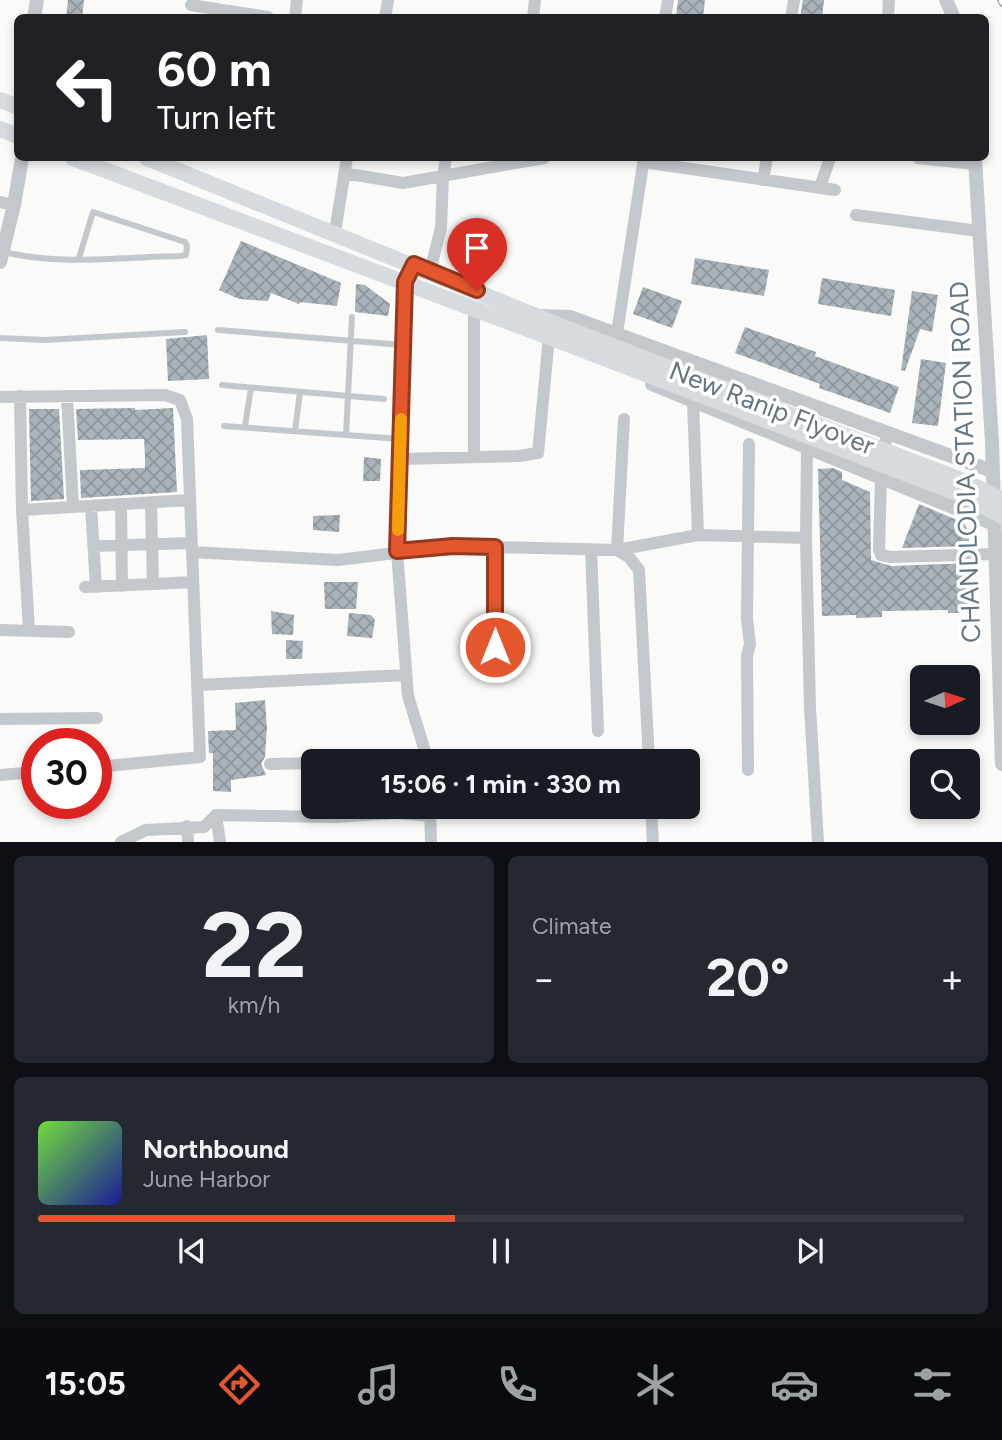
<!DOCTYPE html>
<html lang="en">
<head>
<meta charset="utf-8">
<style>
  body { margin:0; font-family:Figtree,sans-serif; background:#242831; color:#f1f3f6; height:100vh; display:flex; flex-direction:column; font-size:26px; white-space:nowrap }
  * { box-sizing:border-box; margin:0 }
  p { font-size:23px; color:#9ea1a6 }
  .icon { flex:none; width:38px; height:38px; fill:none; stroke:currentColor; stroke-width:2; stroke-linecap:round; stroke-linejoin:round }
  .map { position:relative; height:842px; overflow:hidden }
  .drawer { display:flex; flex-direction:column; gap:14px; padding:14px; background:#0d0f14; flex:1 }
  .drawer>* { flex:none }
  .top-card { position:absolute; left:14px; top:14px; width:975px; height:147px; border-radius:10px; box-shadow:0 4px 10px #0003; background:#202124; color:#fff; overflow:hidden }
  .needle { width:46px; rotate:87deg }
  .tools { position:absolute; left:910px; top:665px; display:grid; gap:14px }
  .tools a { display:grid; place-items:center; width:70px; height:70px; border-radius:10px; background:#171b24; box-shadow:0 4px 10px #0003; font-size:35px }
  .speed { position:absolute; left:21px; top:728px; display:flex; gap:14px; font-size:35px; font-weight:700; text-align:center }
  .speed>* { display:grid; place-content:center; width:91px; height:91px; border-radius:50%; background:#171b24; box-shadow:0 4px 10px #0003; line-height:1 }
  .speed .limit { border:10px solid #d22; background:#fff; color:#111 }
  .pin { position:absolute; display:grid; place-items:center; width:60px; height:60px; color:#fff; margin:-72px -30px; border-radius:50% 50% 50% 0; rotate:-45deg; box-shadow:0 0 7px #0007 }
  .pin .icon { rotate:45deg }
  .me { position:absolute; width:77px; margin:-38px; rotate:0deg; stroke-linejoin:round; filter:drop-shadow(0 0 5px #0008) }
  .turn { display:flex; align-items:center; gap:24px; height:147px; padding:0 28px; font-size:32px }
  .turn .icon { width:91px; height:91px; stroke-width:2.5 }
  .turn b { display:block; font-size:49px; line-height:60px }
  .big { font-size:52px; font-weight:700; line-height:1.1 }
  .drawer .tile { flex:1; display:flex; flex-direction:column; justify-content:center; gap:10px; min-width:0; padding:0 24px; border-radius:10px; background:#242831 }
  .drawer .dial { align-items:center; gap:0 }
  .dial b { font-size:91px; line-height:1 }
  .song { display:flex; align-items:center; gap:21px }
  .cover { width:84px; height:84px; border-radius:10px; background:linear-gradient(135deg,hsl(100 70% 55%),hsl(240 70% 35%)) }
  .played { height:7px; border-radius:4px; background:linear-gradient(90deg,#e4572e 45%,#363941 45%) }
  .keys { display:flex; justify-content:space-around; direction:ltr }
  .heat { display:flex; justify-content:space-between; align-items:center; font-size:38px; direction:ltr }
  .drawer .tiles { flex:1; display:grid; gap:14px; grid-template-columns:1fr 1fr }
  .tile:last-child { grid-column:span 2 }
  .trip { position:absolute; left:301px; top:749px; width:399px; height:70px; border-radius:10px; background:#171b24; box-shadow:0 4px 10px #0003; font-weight:700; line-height:70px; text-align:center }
  .tab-bar { display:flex; height:112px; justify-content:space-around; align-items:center; background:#090b0e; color:#9ea1a6 }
  .tab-bar .icon { width:49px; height:49px }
  .tab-bar .on { color:#e4572e }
  .tab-bar b { font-size:32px; color:#f1f3f6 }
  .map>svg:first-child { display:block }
  .building { fill:url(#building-cross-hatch) }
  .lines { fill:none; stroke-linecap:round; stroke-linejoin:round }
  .service { stroke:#c3c8cc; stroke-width:6 }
  .minor { stroke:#c3c8cc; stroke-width:12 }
  .tertiary { stroke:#c3c8cc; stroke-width:14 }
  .secondary { stroke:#d6dbdf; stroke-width:16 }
  .rail-casing { stroke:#a2aab0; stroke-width:6 }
  .rail { stroke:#fff; stroke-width:3.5; stroke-dasharray:10; stroke-linecap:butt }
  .route-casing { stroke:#94391e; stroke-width:18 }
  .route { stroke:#e4572e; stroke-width:12 }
  .slow { stroke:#f59e0b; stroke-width:12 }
  .labels { text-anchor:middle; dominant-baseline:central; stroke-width:7; stroke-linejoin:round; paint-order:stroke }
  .street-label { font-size:26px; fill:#657683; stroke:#fff }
</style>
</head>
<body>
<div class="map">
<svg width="1002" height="842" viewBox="0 0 1002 842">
  <defs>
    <pattern id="building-cross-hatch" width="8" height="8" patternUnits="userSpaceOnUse" patternTransform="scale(1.75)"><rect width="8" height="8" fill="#aab3b9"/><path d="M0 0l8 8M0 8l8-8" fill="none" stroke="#8e969c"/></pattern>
  </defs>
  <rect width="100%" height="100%" fill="#fafaf8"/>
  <!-- building -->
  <path class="building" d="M68,0H84L82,18H66Z
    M678,0H705L703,18H676Z
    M803,0H824L822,18H800Z
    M241,241L341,283L337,306L300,302L299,304L271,293L268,301L239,299L219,290Z
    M695,258L769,270L764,296L691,284Z
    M822,278L895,290L891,316L818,304Z
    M356,284L365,285L390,304L388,316L355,312Z
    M643,287L682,301L672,328L633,314Z
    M912,291L938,295L932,332L920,329L905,371L901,370Z
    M745,327L816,352L815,356L899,387L890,413L819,388L820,384L735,353Z
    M207,335L209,379L168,381L166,339Z
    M921,359L946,363L938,426L912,423Z
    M135,408V410L173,408L177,492L81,498L80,470L145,468V456L144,439L78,440L76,409Z
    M29,409H59L64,499L31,501Z
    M364,457L381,459L380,481H363Z
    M833,468L842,472V480L870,492L871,560L891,566L973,563L974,613H948V610L882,611V617L856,618V615L822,616L818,469Z
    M919,504L964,523L969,532V546L902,548Z
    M340,515L339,532L313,530V516Z
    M324,582H358L356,609H325Z
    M271,611L294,615L293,635L272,634Z
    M349,613L371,615L375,620L372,638L347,636Z
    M286,640L303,641L302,659H286Z
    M265,700L267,728L265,757L261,764L266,775L231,780V792L213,791V753H209L208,731L236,730L235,703Z"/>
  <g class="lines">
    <!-- service -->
    <path class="service" d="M4,252C60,266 123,257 180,256L186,255L187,246L185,242L93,212L79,258
      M218,330L403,345
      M0,338L45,340L185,332
      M222,385L384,399
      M224,426L400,439
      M245,426L251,388
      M295,431L300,392
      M346,435L352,317"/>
    <!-- minor -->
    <path class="minor" d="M191,5L268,17
      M295,18L297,0
      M385,18L388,0
      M533,18L535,0
      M665,18L668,0
      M791,18L794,0
      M888,18L889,0
      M918,158L975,164
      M643,162L835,190
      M344,173L403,183L544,158
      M763,180L767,158
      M820,187L830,158
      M0,202L14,205
      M856,215L979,231
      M335,232L347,158
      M414,264L405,283L397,551L408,696L428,761
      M430,271L441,228L443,176L446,158
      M474,308V457
      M617,333L644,158
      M20,396L22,510L29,631
      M67,396L73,507
      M0,397L165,395L180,400L187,419L200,757L96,767
      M693,401L698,535
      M624,419L617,550L698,535L806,538L810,708L818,842
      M887,432L881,479L879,549L881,555L891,557L995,554
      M400,459L519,456L538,453L549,337
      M151,503L153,584L193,582
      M121,504L122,586
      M91,506L96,587
      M22,510L190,500
      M806,538L807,449
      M95,546L192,543
      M591,549L598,731
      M192,552L338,560L453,546L617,550L629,557L639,570L649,761
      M85,587L153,584
      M0,630L69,632
      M495,647V547
      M197,685L406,675
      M0,719L97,718
      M405,761H427
      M270,764L313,763
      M748,770L747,656L750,644L747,619L749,444
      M0,775L37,772
      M430,807L431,842
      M651,807L653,842
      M216,815L220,842
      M187,826L188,842
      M121,842L146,830L204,827L216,815L337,817L395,813L430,816"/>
    <!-- tertiary -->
    <path class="tertiary" d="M946,0L954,18
      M34,18L37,0
      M975,158L992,442L1002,764
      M0,262L14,205L22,158
      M542,316L570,317L992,471
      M652,384L994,524"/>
    <!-- secondary -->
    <path class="secondary" d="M0,100L18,107
      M0,129L18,136
      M73,158L549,337L962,495L1002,516
      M147,158L573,331L966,482L1002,500"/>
    <defs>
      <path id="rail" d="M1000,0L1002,4"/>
    </defs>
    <!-- rail casing -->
    <use href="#rail" class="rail-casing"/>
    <!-- rail -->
    <use href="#rail" class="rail"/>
  </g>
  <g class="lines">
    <defs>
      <path id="route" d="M477,290L414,264L405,282L397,551L453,546L495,547V647"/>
    </defs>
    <!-- route casing -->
    <use href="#route" class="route-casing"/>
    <!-- route -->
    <use href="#route" class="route"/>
    <!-- slow -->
    <path class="slow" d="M398,530L401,419"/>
  </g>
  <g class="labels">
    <!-- street labels -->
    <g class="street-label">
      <text transform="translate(772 408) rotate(21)">New Ranip Flyover</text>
      <text transform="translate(965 462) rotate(-92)">CHANDLODIA STATION ROAD</text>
    </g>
  </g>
</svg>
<div class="tools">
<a><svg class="needle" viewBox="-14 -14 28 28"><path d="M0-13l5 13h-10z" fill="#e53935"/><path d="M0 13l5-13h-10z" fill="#9ea1a6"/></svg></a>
<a><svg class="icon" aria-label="search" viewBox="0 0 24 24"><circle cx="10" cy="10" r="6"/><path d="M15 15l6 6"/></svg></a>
</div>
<div class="speed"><div class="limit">30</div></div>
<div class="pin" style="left:477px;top:290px;background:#d93025"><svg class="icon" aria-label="arrive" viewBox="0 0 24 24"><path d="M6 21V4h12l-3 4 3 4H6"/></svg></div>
<svg class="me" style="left:495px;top:647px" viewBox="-20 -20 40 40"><circle r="17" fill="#e4572e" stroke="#fff" stroke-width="3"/><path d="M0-11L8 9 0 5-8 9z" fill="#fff"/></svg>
<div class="trip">15:06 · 1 min · 330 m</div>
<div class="top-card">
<div class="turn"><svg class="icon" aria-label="left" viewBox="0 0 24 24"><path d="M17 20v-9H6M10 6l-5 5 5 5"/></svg><div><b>60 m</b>Turn left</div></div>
</div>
</div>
<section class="drawer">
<div class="tiles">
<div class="tile dial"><b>22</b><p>km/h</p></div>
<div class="tile"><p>Climate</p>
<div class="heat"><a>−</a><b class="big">20°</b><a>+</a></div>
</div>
<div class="tile">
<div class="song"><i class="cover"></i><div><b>Northbound</b><p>June Harbor</p></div></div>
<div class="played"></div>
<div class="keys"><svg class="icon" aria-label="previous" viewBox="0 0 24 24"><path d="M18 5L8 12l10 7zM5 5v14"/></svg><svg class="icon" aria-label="pause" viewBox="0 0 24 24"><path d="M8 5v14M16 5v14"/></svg><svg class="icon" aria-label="next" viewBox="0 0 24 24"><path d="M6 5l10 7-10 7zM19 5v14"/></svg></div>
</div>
</div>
</section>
<nav class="tab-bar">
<b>15:05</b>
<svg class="icon on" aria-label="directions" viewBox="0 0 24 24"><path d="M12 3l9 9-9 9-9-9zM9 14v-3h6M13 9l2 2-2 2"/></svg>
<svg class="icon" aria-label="music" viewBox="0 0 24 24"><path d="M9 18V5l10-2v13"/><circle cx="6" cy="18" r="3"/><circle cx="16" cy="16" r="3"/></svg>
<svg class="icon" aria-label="phone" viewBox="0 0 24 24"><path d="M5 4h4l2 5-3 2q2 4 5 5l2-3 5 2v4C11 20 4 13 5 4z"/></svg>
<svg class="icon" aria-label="climate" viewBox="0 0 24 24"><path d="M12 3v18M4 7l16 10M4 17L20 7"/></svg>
<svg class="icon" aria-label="car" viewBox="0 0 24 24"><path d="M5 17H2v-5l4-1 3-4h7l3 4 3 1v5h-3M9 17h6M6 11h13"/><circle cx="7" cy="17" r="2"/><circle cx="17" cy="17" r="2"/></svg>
<svg class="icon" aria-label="filters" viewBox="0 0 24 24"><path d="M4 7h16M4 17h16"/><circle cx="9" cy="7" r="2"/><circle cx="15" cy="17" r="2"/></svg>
</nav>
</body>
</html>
